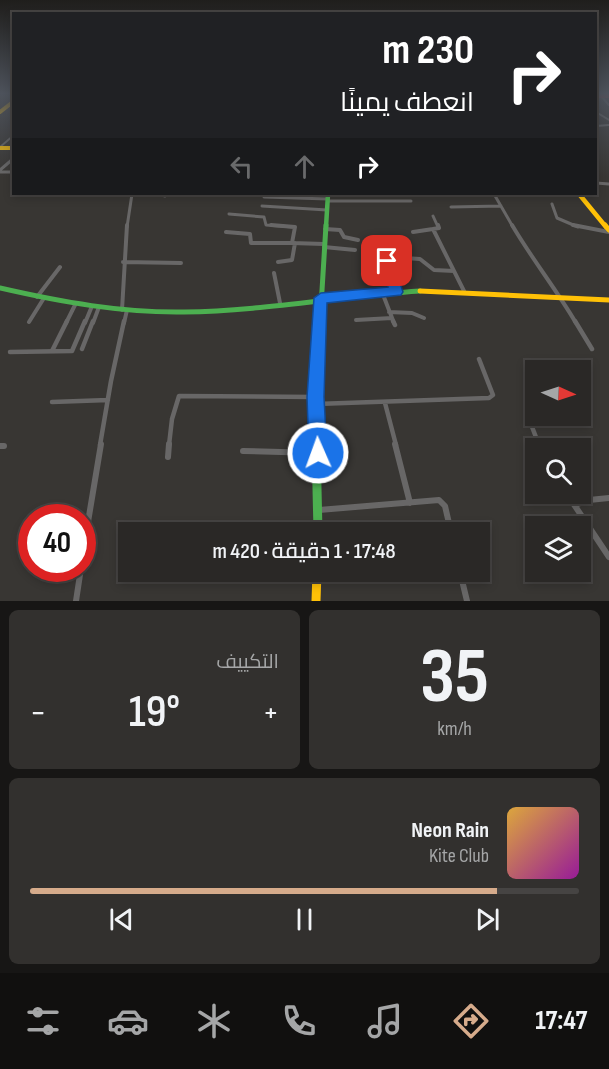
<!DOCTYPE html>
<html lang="ar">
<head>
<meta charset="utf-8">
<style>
  body { margin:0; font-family:"Sofia Sans Condensed",Cairo,sans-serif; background:#32302e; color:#f1f3f6; direction:rtl; height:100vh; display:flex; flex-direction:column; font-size:22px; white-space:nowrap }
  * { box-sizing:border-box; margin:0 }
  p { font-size:20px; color:#a5a6a7 }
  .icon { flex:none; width:33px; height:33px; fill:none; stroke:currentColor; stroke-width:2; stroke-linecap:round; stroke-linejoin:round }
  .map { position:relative; height:601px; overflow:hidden; direction:ltr }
  .sheet { display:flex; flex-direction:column; gap:9px; padding:9px; background:#171615; flex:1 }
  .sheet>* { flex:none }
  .hud { position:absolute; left:12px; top:12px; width:585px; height:183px; border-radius:0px; box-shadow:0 3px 9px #0003,0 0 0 2px #464443; direction:rtl; background:#202124; color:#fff; overflow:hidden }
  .needle { width:39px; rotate:93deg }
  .buttons { position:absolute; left:525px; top:360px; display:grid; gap:12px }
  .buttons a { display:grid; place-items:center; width:66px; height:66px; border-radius:0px; background:#2a2826; box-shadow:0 3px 9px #0003,0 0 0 2px #464443; font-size:30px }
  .speed { position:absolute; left:18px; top:504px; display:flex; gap:12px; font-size:30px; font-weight:700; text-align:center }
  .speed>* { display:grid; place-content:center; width:78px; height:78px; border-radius:50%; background:#2a2826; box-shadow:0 3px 9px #0003,0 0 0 2px #464443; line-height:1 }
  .speed .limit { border:9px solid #d22; background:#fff; color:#111 }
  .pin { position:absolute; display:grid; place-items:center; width:51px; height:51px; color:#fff; margin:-26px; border-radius:12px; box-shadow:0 3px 9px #0006 }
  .me { position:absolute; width:66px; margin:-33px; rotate:358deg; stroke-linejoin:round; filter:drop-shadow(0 0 4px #0008) }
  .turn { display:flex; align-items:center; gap:21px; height:126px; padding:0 24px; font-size:27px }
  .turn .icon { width:78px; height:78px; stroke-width:2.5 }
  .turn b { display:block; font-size:42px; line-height:51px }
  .lanes { display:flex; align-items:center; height:57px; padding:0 24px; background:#0003; justify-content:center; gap:30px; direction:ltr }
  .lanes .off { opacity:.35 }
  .big { font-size:45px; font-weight:600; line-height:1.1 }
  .sheet .widget { flex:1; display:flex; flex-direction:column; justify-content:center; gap:9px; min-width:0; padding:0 21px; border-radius:9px; background:#32302e }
  .sheet .dial { align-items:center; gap:0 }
  .dial b { font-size:78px; line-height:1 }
  .song { display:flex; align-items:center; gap:18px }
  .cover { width:72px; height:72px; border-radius:9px; background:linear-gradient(135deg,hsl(40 70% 55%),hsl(300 70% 35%)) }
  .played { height:6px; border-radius:3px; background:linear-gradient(90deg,#d6ab8b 85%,#464443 85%) }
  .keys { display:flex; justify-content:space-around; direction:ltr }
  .heat { display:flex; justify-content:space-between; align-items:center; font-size:33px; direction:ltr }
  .sheet .tiles { flex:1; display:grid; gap:9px; grid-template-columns:1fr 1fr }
  .widget:last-child { grid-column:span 2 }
  .trip { position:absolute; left:118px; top:522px; width:372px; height:60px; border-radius:0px; background:#2a2826; box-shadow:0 3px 9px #0003,0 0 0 2px #464443; font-weight:600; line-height:60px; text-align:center; direction:rtl }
  .tab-bar { display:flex; height:96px; justify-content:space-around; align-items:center; background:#11100f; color:#a5a6a7 }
  .tab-bar .icon { width:42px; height:42px }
  .tab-bar .current { color:#d6ab8b }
  .tab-bar b { font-size:27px; color:#f1f3f6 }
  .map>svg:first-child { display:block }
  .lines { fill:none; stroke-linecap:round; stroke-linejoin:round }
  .street-far4 { stroke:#686767; stroke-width:2 }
  .street-far3 { stroke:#686767; stroke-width:3 }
  .street-far2 { stroke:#686767; stroke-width:4 }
  .street-far1 { stroke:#686767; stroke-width:4.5 }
  .street { stroke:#686767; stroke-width:6 }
  .fast-far3 { stroke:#4caf50; stroke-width:4.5 }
  .fast-far2 { stroke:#4caf50; stroke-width:5 }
  .fast-far1 { stroke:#4caf50; stroke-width:8 }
  .fast { stroke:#4caf50; stroke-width:9 }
  .slow-far3 { stroke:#ffc107; stroke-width:4 }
  .slow-far2 { stroke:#ffc107; stroke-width:4.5 }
  .slow-far1 { stroke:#ffc107; stroke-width:5 }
  .slow { stroke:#ffc107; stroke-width:9 }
  .jam { stroke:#c62828; stroke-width:4 }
  .route { fill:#1a73e8; stroke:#114b97; stroke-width:1.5 }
</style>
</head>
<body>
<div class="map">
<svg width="609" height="601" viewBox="0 0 609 601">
  <rect width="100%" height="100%" fill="#383633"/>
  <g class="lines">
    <!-- street-far4 -->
    <path class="street-far4" d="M601,96L609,105
      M596,112L609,120
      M596,126L609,125
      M0,147L14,135"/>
    <!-- street-far3 -->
    <path class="street-far3" d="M0,170L14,158
      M0,172H14
      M596,183L609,184
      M159,194L165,196
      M494,194L513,227
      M131,195L149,194
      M264,197L328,199
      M328,201H411
      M552,204L557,218L578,227
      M262,206L327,210
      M451,207L501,206
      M229,214L264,217L266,225L293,227
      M433,216L438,227
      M127,227L132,194"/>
    <!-- street-far2 -->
    <path class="street-far2" d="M271,225L295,227L292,243L324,244
      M438,225L439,228L433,229L464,291
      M512,225C532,259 556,289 576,323
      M573,225L609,232
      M325,229L340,230L344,237L358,240
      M226,232L250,234L251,243H292
      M413,232L433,229
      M324,247L355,250
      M123,262L181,263
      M278,262L292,260L295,243
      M274,273L280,303
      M382,292L394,323
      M396,292L387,261L389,257L420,259L434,270L454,271
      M37,297L60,267
      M122,310L127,225
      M389,312L412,313L424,318
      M356,320L392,318
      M29,322L44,298
      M66,323L76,303
      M85,323L92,306
      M93,323L99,307
      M124,323L127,310"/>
    <!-- street-far1 -->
    <path class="street-far1" d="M393,321L395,325
      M575,321L592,349
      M82,349L93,321
      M52,351L67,321
      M10,352L72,351L85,321
      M52,402L108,400
      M385,403L396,445
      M316,404L489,398L493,395L479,359
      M529,419L539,445
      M100,445L111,381L124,321
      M169,445L172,419L179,396L315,397"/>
    <!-- street -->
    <path class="street" d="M395,444L410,503
      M538,444L540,448
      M0,446H4
      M243,451L317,453
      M168,457L169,444
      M567,494L609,557
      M575,505L589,500L609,498
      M319,510L439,500L445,506L451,532
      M82,558L101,444
      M460,572L467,601
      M76,601L81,568"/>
    <!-- fast-far3 -->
    <path class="fast-far3" d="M326,227L328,194"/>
    <!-- fast-far2 -->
    <path class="fast-far2" d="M0,288C61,302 122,313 184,312C263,311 341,296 420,291
      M320,323L326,225"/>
    <!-- fast-far1 -->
    <path class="fast-far1" d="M316,445L315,397L320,321"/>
    <!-- fast -->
    <path class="fast" d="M316,444L318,532"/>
    <!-- slow-far3 -->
    <path class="slow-far3" d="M0,112L14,101
      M0,148H14"/>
    <!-- slow-far2 -->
    <path class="slow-far2" d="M579,194L606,227"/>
    <!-- slow-far1 -->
    <path class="slow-far1" d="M605,225L609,230
      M420,291L609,300"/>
    <!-- slow -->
    <path class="slow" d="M316,601L317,572"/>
    <!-- jam -->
    <path class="jam" d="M596,96H609"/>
  </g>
  <!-- sky -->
  <linearGradient id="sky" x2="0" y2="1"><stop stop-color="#1f1e1c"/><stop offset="0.53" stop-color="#4d525b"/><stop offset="1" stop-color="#4d525b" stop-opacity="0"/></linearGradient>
  <rect width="609" height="177" fill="url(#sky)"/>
  <!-- route -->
  <path class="route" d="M387,257L393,261L403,292L401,295L327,303L324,397L327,453L325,460L318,463L311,460L309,453L307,397L314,298L321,293L388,287L381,261Z"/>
</svg>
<div class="buttons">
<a><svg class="needle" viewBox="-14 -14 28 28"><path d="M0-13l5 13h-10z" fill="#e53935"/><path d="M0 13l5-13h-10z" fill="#a5a6a7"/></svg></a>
<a><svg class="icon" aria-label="search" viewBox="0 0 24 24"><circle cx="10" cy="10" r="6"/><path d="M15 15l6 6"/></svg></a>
<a><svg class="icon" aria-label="layers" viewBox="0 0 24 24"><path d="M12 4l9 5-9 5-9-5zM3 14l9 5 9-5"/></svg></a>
</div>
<div class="speed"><div class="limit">40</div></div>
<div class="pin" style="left:387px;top:261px;background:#d93025"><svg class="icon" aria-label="arrive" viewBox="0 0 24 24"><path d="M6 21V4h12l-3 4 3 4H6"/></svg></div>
<svg class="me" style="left:318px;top:453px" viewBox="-20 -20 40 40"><circle r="17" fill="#1a73e8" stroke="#fff" stroke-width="3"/><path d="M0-11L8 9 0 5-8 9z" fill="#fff"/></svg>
<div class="trip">17:48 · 1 دقيقة · 420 m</div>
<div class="hud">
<div class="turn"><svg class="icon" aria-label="right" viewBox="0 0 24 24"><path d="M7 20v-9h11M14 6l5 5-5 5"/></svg><div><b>230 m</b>انعطف يمينًا</div></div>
<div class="lanes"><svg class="icon off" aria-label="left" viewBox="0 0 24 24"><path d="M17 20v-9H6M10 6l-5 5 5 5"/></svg><svg class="icon off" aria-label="ahead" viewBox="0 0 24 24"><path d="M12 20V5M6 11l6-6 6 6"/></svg><svg class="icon" aria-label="right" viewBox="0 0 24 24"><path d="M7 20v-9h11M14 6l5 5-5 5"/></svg></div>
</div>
</div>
<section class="sheet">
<div class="tiles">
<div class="widget dial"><b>35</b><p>km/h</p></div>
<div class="widget"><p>التكييف</p>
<div class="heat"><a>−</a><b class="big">19°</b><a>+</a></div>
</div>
<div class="widget">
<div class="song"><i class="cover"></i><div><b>Neon Rain</b><p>Kite Club</p></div></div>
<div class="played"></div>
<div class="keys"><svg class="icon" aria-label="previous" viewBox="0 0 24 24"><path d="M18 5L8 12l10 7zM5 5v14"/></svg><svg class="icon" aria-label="pause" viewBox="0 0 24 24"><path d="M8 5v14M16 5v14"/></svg><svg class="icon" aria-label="next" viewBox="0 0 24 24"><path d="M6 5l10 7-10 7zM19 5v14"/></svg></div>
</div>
</div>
</section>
<nav class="tab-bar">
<b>17:47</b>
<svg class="icon current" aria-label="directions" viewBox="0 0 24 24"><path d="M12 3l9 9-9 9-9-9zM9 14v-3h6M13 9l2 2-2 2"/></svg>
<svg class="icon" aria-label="music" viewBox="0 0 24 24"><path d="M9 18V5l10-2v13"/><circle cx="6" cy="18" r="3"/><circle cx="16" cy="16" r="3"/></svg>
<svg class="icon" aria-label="phone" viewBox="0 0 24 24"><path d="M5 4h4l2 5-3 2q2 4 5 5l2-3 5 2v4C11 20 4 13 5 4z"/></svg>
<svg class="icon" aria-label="climate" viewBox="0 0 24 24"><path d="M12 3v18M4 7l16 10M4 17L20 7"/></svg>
<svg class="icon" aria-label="car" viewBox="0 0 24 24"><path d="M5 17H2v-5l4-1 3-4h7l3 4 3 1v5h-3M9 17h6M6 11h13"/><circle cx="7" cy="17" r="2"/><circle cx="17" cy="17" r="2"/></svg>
<svg class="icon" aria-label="filters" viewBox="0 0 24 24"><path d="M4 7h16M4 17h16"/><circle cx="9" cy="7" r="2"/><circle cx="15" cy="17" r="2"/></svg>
</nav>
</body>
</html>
